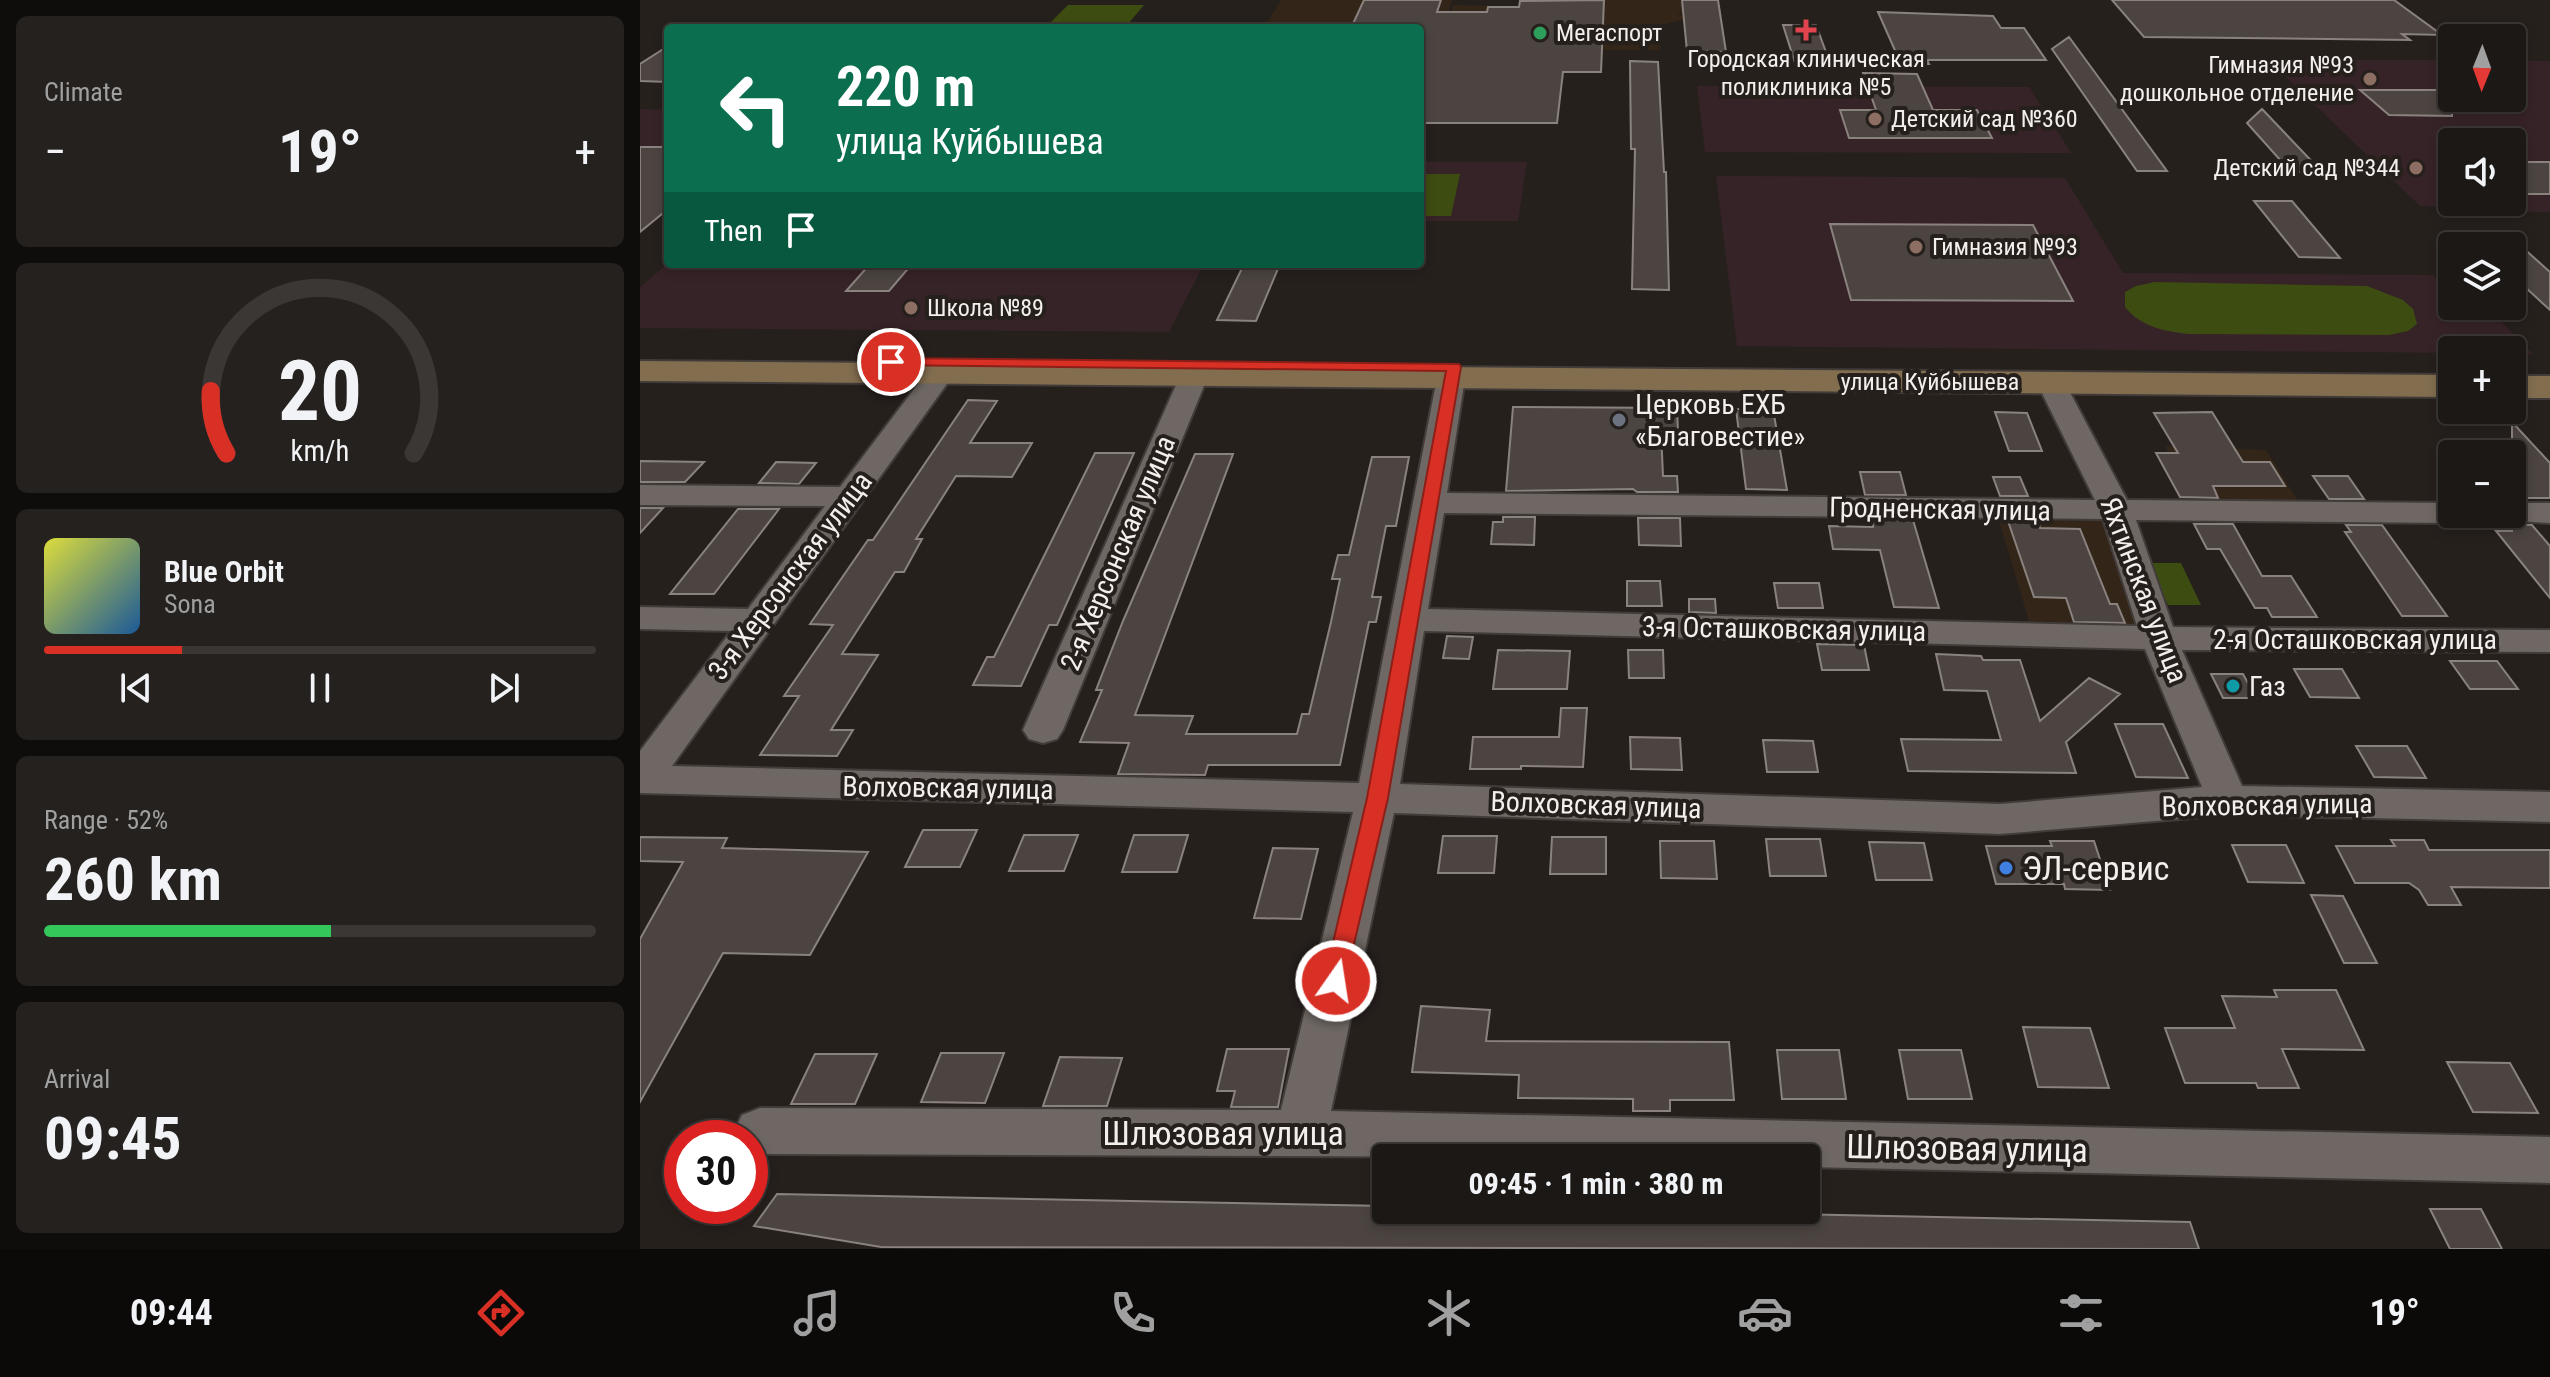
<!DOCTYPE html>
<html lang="en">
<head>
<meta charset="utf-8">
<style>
  body { margin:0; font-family:"Roboto Condensed",sans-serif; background:#25211f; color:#f1f3f6; height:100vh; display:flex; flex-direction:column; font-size:30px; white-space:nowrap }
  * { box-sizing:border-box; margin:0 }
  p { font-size:26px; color:#a0a0a1 }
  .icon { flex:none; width:44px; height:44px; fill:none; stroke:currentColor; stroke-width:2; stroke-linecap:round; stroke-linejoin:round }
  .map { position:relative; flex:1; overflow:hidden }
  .sheet { display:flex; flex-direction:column; gap:16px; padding:16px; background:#0f0d0c; width:640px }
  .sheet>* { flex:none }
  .guide { position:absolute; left:24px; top:24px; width:760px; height:244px; border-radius:8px; box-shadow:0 4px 12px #0003,0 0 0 2px #3a3735; background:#0b6e4f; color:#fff; overflow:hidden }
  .needle { width:52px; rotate:181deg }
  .tools { position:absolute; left:1798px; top:24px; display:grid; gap:16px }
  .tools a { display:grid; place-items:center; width:88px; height:88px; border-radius:8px; background:#1c1816; box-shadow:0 4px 12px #0003,0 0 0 2px #3a3735; font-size:40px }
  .speed { position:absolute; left:24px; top:1120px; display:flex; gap:16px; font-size:40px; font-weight:700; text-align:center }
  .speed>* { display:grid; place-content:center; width:104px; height:104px; border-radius:50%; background:#1c1816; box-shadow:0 4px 12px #0003,0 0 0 2px #3a3735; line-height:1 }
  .speed .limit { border:12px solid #d22; background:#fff; color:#111 }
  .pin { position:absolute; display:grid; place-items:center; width:68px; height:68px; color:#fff; margin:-34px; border:4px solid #fff; border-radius:50%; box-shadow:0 2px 8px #0007 }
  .me { position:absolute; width:88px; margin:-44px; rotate:13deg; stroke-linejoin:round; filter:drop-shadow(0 0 6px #0008) }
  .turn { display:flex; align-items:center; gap:28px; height:168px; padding:0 40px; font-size:36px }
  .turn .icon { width:104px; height:104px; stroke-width:2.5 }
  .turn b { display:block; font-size:56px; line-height:68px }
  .then { display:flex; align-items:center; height:76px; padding:0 40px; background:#0003; gap:16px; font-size:30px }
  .big { font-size:60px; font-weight:700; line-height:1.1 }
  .sheet .card { flex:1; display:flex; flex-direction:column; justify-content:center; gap:12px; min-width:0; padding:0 28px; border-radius:12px; background:#25211f }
  .sheet .dial { align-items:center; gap:0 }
  .dial svg { height:208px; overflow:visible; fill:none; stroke:#3a3735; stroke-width:7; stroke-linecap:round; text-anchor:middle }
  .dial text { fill:#f1f3f6; stroke:none }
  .song { display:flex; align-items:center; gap:24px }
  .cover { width:96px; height:96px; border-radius:12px; background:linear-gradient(135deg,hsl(60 70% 55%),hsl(210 70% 35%)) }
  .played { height:8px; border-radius:4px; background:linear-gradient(90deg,#d93025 25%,#3a3735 25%) }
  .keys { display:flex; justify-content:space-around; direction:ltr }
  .heat { display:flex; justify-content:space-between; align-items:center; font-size:44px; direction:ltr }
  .charge { height:12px; border-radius:6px; background:linear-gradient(90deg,#34c759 52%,#3a3735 0) }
  .trip { position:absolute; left:732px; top:1144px; width:448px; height:80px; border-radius:8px; background:#1c1816; box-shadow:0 4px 12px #0003,0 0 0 2px #3a3735; font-weight:700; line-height:80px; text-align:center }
  .tab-bar { display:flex; height:128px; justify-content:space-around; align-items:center; background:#0b0a09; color:#a0a0a1 }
  .tab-bar .icon { width:56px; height:56px }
  .tab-bar .selected { color:#d93025 }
  .tab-bar b { font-size:36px; color:#f1f3f6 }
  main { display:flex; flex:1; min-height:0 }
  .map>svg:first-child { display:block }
  .commercial { fill:#332619 }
  .education { fill:#362327; fill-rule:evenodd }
  .green { fill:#3d4c11 }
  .building { fill:#4b4440; stroke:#8a827e; stroke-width:2 }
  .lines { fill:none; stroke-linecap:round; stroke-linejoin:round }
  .minor-casing { stroke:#413c39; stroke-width:4 }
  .secondary-casing { stroke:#413c39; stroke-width:4 }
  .minor { fill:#6e6763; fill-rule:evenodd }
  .secondary { fill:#826d4f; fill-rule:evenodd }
  .route { fill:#d93025; stroke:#8d1f18; stroke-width:2 }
  .health-dot { fill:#e0444e; stroke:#26201d; stroke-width:3 }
  .leisure-dot { fill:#2e9e5b; stroke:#26201d; stroke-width:3 }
  .education-dot { fill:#8d6e63; stroke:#26201d; stroke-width:3 }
  .worship-dot { fill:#6b7280; stroke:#26201d; stroke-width:3 }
  .culture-dot { fill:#0f9aa8; stroke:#26201d; stroke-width:3 }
  .shop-dot { fill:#3f7fe0; stroke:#26201d; stroke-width:3 }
  .labels { text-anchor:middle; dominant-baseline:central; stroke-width:8; stroke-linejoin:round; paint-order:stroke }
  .far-poi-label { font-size:24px; fill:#f3efec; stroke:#26201d; text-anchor:start }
  .far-street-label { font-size:24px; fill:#f3efec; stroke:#26201d }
  .poi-label { font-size:28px; fill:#f3efec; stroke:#26201d; text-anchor:start }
  .street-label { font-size:28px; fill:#f3efec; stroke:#26201d }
  .near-poi-label { font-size:34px; fill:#f3efec; stroke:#26201d; text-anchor:start }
  .near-street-label { font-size:34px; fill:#f3efec; stroke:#26201d }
</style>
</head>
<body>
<main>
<section class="sheet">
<div class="card"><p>Climate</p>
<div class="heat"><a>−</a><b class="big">19°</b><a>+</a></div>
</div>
<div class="card dial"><svg viewBox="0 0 100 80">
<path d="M14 69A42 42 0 1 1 86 69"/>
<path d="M14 69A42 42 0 0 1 8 45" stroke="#d93025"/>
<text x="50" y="56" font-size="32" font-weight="700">20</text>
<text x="50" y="72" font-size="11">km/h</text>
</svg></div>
<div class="card">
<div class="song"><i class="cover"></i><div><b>Blue Orbit</b><p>Sona</p></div></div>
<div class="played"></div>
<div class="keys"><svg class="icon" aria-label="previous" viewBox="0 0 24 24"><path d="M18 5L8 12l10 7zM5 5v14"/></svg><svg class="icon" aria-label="pause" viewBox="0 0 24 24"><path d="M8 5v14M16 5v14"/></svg><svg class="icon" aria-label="next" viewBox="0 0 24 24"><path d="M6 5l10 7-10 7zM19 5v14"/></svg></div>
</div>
<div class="card"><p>Range · 52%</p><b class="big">260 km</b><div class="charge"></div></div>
<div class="card"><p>Arrival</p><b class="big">09:45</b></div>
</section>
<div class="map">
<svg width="1910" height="1249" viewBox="0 0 1910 1249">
  <rect width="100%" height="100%" fill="#26201d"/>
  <!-- commercial -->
  <path class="commercial" d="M641,0H812L799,43L780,28H624Z
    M892,0H1049H1041L1042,13L1037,15L1053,17L1018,26L1020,50H835L812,12L813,5L891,7Z
    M1525,446L1626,450L1658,501L1555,500Z
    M1359,520L1468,521L1505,625L1389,621Z"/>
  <!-- education -->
  <path class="education" d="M1628,60H1812V98H1872V61H1910V212L1825,211L1820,207L1780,206ZM1812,142H1872V202H1812Z
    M1057,86L1389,87L1431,153L1065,152Z
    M0,109L28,110V187H0Z
    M780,162H887L878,221H780Z
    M1076,176L1425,178L1483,273L1793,275L1812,296V306H1821L1826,311H1851L1893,354H1872V350H1812V353L1097,346Z
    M28,263V264H564L529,332L0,328V287Z"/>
  <!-- green -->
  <path class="green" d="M428,5H504L487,25H408Z
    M780,174H820L811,216H780Z
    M1515,282L1727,286L1763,300L1773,309L1777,324L1768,331L1749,335L1548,334C1524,331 1501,327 1485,307V292L1496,286Z
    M1509,563H1541L1561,605H1528Z"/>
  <!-- building -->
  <path class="building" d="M724,0H801L797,12H847L848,7H879L880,1L964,0L961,72H923L917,123H780V28H711Z
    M1042,0H1078L1086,52L1047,51Z
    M1472,0H1754L1802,35L1762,34L1770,40L1504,37Z
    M1238,12L1353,16L1361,28H1384L1406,60H1287L1289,64H1261Z
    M1143,25H1176L1190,63H1155Z
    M1429,37L1481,108L1527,171H1497L1412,49Z
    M28,46V82L0,81V64Z
    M990,61L1018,62L1024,172H1026L1029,290L992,289L995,149H991Z
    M1223,73L1277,74L1293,110H1337L1352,138H1209L1200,110H1236Z
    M1720,90H1812V116L1749,115Z
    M1622,109L1682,172H1651L1607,123Z
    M0,147H28V209L0,232Z
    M1872,162H1910V194H1879L1872,188Z
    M1614,201H1652L1700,258L1659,257Z
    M1190,224L1393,225L1433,301L1211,300Z
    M1872,238L1910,272V310L1872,275Z
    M230,264H272L249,291H206Z
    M604,264H640L616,321L577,320Z
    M328,400L357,401L330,443H392L372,477L316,476L276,539H282L264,572H255L202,654L238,655L191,730H213L197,756L120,755L159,696H144L193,625L170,624L228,540H233Z
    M873,407L1037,408L1038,432L1021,431L1023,476H1037L1038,492H997L993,489L866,491Z
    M1096,409H1133L1147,490L1106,489Z
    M1355,412L1387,413L1402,451H1369Z
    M1572,412L1603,462H1630L1645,486H1573L1578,498L1540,497L1516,453H1538L1514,413Z
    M1872,422L1910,463V498H1872Z
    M455,453H494L417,625H409L381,686L333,685L347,657H354Z
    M555,454H593L495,715L553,716L546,734H657L662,714H669L691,622L700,579H692L698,555H709L732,457H769L756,526H746L732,597H741L736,622H729L700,765H568L565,775L478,774L489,743L440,742L462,690H456L483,621Z
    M0,461L64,462L45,482H0Z
    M136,462L176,463L159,484L119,483Z
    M1220,472H1260L1266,495H1225Z
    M1673,476H1708L1724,499H1689Z
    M1353,477H1380L1388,496H1360Z
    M0,508H23L0,533Z
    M98,509H139L74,594H30Z
    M863,517H895L894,545L851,544L853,522H863Z
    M998,518H1040L1041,546L999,545Z
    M1232,520H1273L1299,608L1254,607L1240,550L1193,549L1189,526L1233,527Z
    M1368,521H1398L1400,528L1440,529L1470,604H1477L1485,623L1434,622L1426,598L1394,597Z
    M1554,524H1593L1622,576H1651L1677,617H1632L1627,608H1615L1580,549H1567Z
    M1872,524L1892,525L1910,546V598L1856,531H1872Z
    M1706,525H1742L1807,616H1762L1705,532H1711Z
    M987,581H1020L1022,606H987Z
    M1134,583H1179L1183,608H1138Z
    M1049,599H1075L1076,613L1049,612Z
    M807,636L833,637L829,659L803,658Z
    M1177,644L1224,645L1229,670H1182Z
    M858,650L930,651L927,689H853Z
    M988,650H1023L1024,678H989Z
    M1296,654L1341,656L1343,660H1380L1400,721L1449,678L1480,694L1426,742L1436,773L1268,771L1261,739L1361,740L1347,691L1304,690Z
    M1810,661H1857L1878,689H1830Z
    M1654,669H1702L1719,698L1670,697Z
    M1571,674H1603L1616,698H1583Z
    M921,708H947L943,767L881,766V769H830L833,737H919Z
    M1475,724H1523L1548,778L1496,777Z
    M990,737L1040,738L1042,770L991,769Z
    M1123,740L1173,741L1178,772H1127Z
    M1716,746H1767L1786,778L1734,777Z
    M283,830H337L320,867H265Z
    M384,835H438L424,871H369Z
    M494,835H548L537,872H482Z
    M803,836H857L854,873H798Z
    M0,837L87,838L82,848L228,852L170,955L83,953L0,1102V939L43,862L0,861Z
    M912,837H966V874H910Z
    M1126,839H1180L1186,876H1130Z
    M1751,840H1784L1789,850H1910V888L1811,887L1821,905H1788L1779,890L1769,883H1715L1696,846H1755Z
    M1020,841H1074L1077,879L1021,878Z
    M1410,841H1454L1470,890L1425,889L1424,884H1356L1346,846H1412Z
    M1229,842L1284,843L1292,880H1236Z
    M1592,845H1646L1664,883L1608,882Z
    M633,848L678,849L661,919L614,918Z
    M1671,895L1703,896L1737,963H1704Z
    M1634,990H1696L1724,1050L1642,1049L1659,1088H1618L1616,1083H1545L1525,1028H1595L1582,996L1637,997Z
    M781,1006L850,1010L846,1041L1089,1042L1094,1100H1030V1111H993V1099L878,1098L879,1075L772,1072Z
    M1383,1027L1450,1028L1469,1088L1398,1087Z
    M587,1049H649L638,1107H591L595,1091H577Z
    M1137,1050H1199L1206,1099H1142Z
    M1259,1050H1321L1332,1099H1268Z
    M301,1053H364L345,1103L281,1102Z
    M175,1054H237L215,1104H151Z
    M420,1057L482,1058L467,1106H403Z
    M1807,1062L1870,1063L1898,1113L1833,1112Z
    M137,1194L746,1206V1210H948L1550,1222L1559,1249L241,1247L114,1226Z
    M1790,1209H1841L1862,1249H1810Z"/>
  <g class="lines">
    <defs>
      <path id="minor" d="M300,365L310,368L314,374L32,766L719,783L797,378L801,372L811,369L821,372L825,378L807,493L1455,500L1397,383L1401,377L1411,374L1421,377L1425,383L1487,500L1812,503V514H1828L1824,520L1812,523L1496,520L1533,627L1910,630V652L1542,650L1602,786L1910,792V822L1588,815L1360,834L754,813L691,1111L1910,1137V1183L1166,1167V1158L120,1154L110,1150V1138H98L94,1131L102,1115L120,1108L641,1110L713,812L0,793V751L91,631L0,629V607L108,609L185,506L0,505V485L200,487L290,368ZM804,513L1463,519L1497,626L788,609ZM784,631L1505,649L1562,787L1360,804L760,784Z
        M554,367L564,370L568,376L423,730L417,739L403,743L389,739L383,730L540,376L544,370Z
        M1872,503H1910V523L1860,520L1856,514H1872Z"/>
      <path id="secondary" d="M0,361L1812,375V397L0,381Z
        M1872,376H1910V398H1872Z"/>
    </defs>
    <!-- minor casing -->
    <use href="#minor" class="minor-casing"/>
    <!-- secondary casing -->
    <use href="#secondary" class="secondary-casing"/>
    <!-- minor -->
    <use href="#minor" class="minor"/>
    <!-- secondary -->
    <use href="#secondary" class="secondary"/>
  </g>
  <!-- route -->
  <path class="route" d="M251,358L819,364L821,367L748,798L704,987L696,990L687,987L684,981L727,798L806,371L246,365L244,362Z"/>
  <!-- markers -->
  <path class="health-dot" d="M1162 18h8v8h8v8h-8v8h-8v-8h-8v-8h8z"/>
  <circle class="leisure-dot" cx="900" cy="33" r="8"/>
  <g class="education-dot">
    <circle cx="1730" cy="79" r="8"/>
    <circle cx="1235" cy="119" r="8"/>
    <circle cx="1776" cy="168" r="8"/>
    <circle cx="1276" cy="247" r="8"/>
    <circle cx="271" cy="308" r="8"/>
  </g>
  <circle class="worship-dot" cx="979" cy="420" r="8"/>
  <circle class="culture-dot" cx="1593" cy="686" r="8"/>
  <circle class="shop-dot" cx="1366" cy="868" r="8"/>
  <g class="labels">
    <!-- far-poi labels -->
    <g class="far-poi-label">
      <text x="916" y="33">Мегаспорт</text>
      <text x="1166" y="59" text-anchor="middle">Городская клиническая<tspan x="1166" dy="28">поликлиника №5</tspan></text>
      <text x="1714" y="65" text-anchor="end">Гимназия №93<tspan x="1714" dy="28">дошкольное отделение</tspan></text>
      <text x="1251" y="119">Детский сад №360</text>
      <text x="1760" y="168" text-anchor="end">Детский сад №344</text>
      <text x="1292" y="247">Гимназия №93</text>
      <text x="287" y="308">Школа №89</text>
    </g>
    <!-- far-street labels -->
    <g class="far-street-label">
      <text x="1290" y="382">улица Куйбышева</text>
    </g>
    <!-- poi labels -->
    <g class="poi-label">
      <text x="995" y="404">Церковь ЕХБ<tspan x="995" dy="32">«Благовестие»</tspan></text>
      <text x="1609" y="686">Газ</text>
    </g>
    <!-- street labels -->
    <g class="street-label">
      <text transform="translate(1300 509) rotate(1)">Гродненская улица</text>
      <text transform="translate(478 553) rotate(-67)">2-я Херсонская улица</text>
      <text transform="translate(150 576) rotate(-53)">3-я Херсонская улица</text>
      <text transform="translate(1504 590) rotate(69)">Яхтинская улица</text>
      <text transform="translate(1144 629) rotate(1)">3-я Осташковская улица</text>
      <text x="1715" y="639">2-я Осташковская улица</text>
      <text transform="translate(308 788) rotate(1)">Волховская улица</text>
      <text transform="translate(956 805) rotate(2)">Волховская улица</text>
      <text transform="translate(1627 805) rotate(-1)">Волховская улица</text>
    </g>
    <!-- near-poi labels -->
    <g class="near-poi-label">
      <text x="1382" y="868">ЭЛ-сервис</text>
    </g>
    <!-- near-street labels -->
    <g class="near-street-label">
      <text x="583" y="1133">Шлюзовая улица</text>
      <text transform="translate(1327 1148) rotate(1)">Шлюзовая улица</text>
    </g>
  </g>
</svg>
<div class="tools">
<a><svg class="needle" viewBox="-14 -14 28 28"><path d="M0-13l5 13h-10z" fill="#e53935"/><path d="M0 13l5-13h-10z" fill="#a0a0a1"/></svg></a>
<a><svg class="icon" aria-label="sound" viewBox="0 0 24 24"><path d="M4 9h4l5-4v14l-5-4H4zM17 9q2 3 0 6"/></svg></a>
<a><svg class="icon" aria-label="layers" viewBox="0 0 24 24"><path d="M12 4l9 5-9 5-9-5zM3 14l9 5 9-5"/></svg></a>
<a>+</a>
<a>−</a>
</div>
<div class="speed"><div class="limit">30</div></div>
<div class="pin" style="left:251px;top:362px;background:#d93025"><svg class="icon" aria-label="arrive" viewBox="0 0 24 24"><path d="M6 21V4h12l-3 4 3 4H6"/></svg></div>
<svg class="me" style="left:696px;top:981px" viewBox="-20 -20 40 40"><circle r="17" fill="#d93025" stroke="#fff" stroke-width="3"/><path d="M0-11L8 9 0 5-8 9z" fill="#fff"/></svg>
<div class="trip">09:45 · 1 min · 380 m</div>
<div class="guide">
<div class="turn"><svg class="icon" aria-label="left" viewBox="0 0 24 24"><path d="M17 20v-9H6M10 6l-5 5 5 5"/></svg><div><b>220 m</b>улица Куйбышева</div></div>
<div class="then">Then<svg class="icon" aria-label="arrive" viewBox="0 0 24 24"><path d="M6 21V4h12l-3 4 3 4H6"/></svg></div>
</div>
</div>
</main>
<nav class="tab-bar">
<b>09:44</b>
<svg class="icon selected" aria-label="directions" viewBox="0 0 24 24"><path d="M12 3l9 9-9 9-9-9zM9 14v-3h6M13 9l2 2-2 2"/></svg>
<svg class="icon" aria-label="music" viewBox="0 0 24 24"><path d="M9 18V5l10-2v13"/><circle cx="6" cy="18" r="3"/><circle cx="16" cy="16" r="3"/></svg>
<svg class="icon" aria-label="phone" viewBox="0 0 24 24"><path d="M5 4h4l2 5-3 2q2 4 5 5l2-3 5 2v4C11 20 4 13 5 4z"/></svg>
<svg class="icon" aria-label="climate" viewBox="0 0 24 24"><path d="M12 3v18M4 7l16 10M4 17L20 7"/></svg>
<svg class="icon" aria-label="car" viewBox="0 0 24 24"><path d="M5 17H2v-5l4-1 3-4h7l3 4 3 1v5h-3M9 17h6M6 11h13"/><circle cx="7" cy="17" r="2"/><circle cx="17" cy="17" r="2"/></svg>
<svg class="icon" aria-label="filters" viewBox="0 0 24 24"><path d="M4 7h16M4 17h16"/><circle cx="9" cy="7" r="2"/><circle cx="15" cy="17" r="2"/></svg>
<b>19°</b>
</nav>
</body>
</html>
